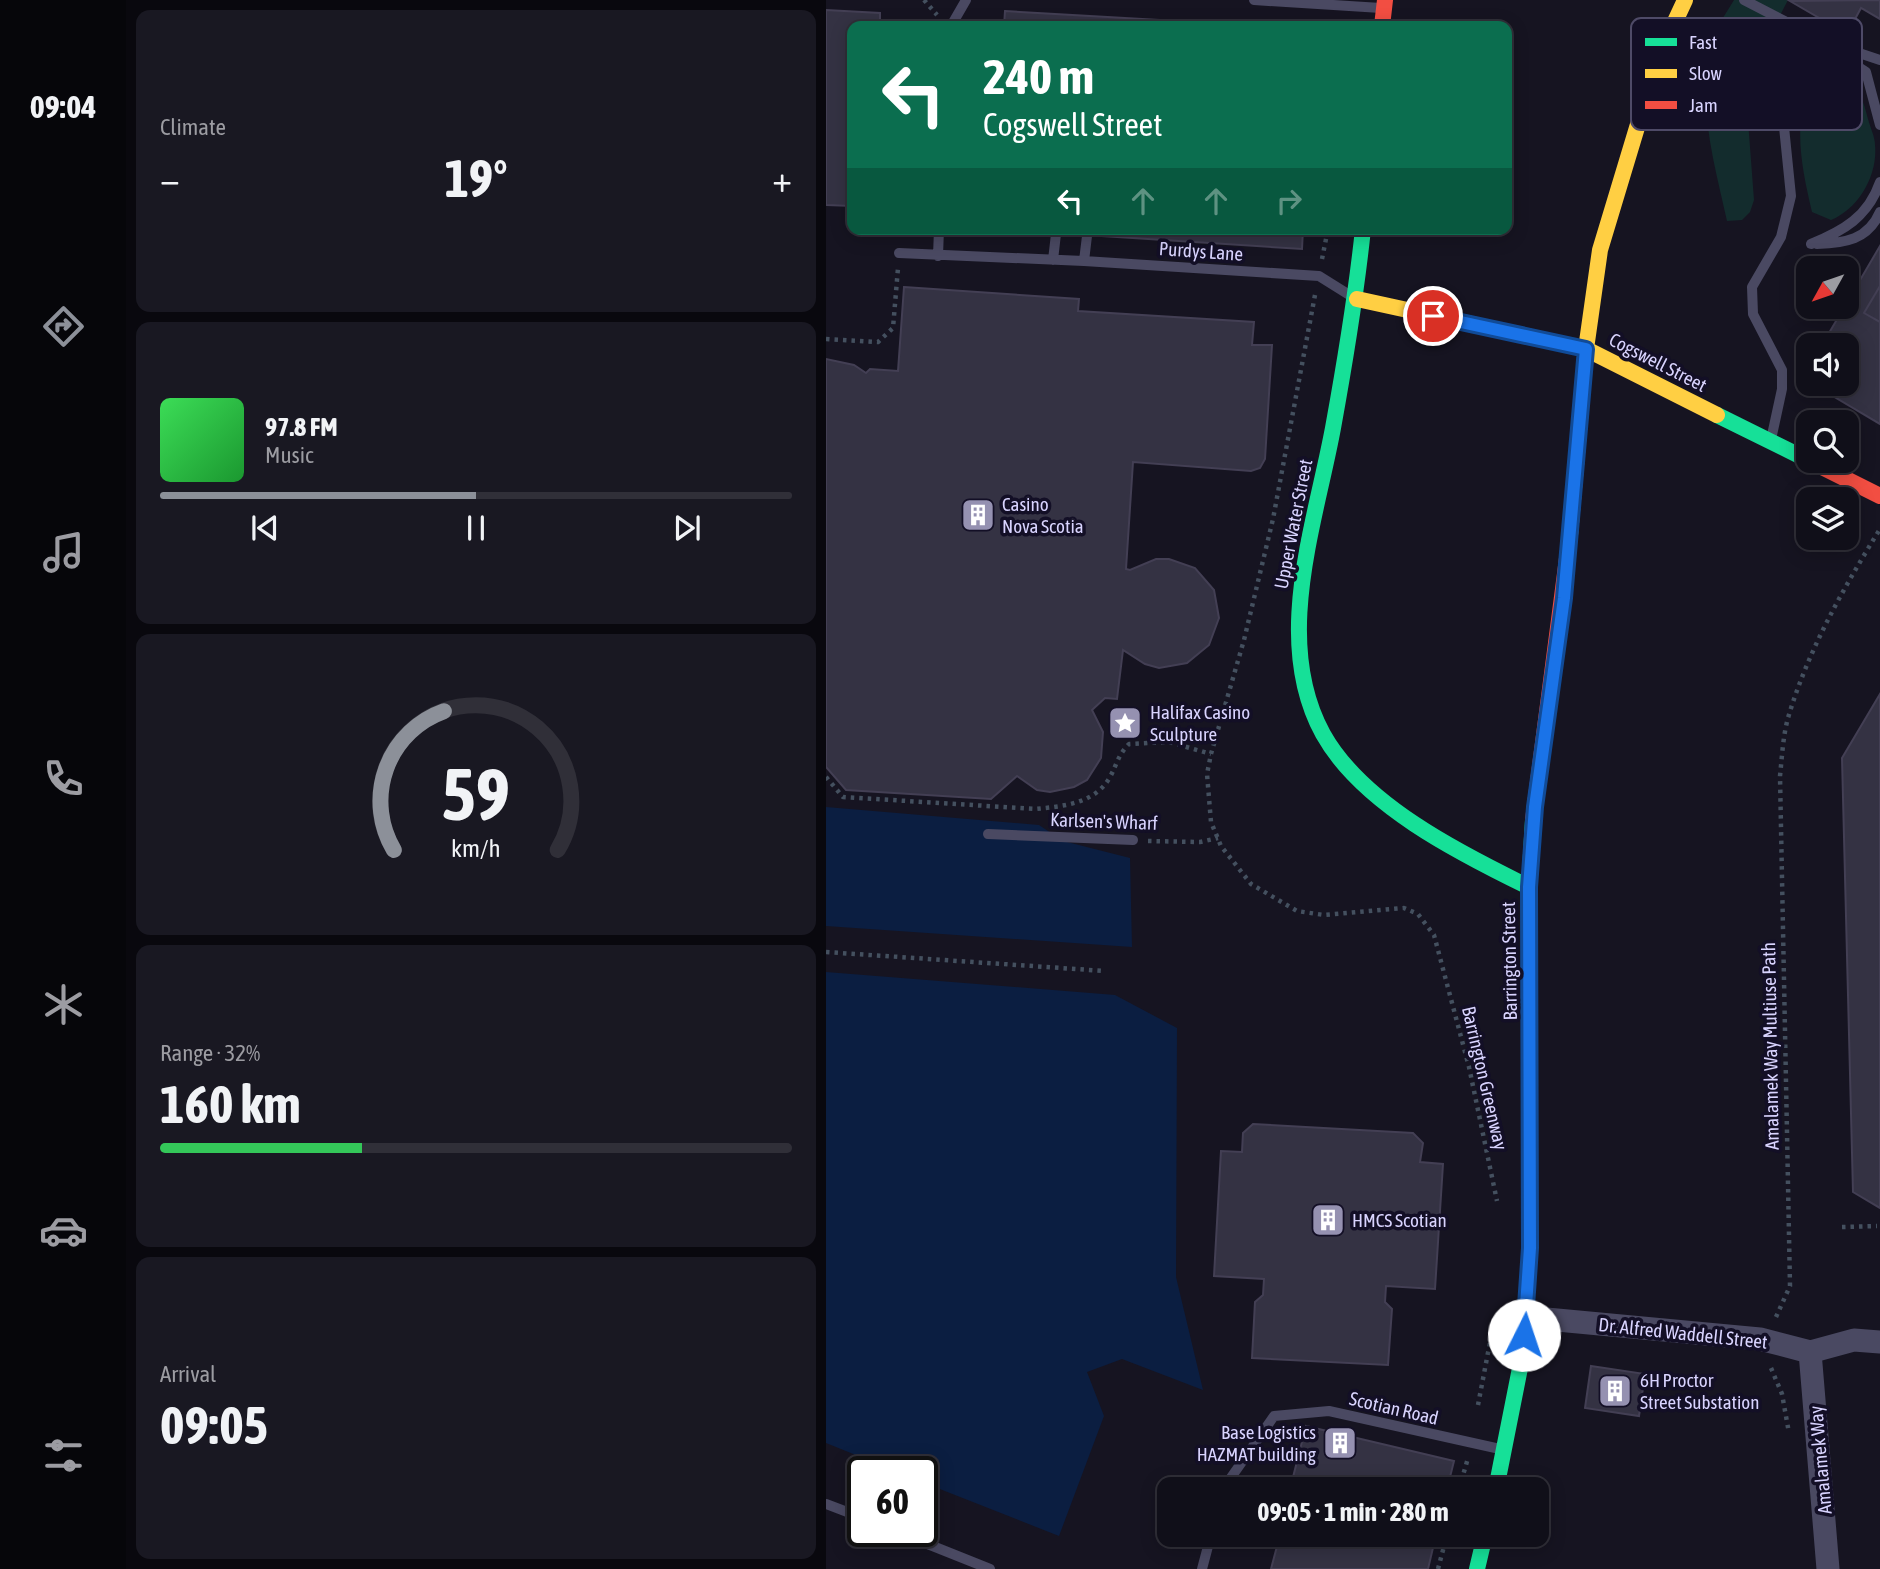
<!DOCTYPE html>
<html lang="en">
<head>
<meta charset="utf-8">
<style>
  body { margin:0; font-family:"Asap Condensed",sans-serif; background:#191822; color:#f1f3f6; height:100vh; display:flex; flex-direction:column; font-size:26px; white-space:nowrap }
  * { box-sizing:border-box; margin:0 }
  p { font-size:23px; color:#9c9ca2 }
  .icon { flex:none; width:38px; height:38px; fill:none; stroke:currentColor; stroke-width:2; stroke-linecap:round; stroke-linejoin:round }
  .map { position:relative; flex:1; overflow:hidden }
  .panel { display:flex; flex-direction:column; gap:10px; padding:10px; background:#09080e; width:700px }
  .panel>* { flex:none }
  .top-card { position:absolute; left:21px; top:21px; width:665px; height:214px; border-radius:14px; box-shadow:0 4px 18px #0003,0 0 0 2px #302f38; background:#0b6e4f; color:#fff; overflow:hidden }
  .needle { width:46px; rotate:230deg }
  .fabs { position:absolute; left:970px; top:256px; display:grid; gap:14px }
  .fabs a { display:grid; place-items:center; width:63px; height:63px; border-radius:14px; background:#100f19; box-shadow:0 4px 18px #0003,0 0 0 2px #302f38; font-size:35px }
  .speed { position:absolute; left:21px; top:1456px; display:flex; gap:14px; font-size:35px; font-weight:700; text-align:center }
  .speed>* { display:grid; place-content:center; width:91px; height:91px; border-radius:50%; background:#100f19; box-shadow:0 4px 18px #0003,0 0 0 2px #302f38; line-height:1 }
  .speed .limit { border:4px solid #111; border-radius:10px; background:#fff; color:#111 }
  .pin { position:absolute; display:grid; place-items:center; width:60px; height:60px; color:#fff; margin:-30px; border:4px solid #fff; border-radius:50%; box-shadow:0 2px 7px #0007 }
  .me { position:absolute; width:77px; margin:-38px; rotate:4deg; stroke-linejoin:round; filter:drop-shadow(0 0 5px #0008) }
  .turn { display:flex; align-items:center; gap:24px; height:147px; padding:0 21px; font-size:32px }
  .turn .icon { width:91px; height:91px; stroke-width:2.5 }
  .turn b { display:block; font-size:49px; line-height:60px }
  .lanes { display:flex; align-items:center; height:66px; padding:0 21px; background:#0003; justify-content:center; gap:35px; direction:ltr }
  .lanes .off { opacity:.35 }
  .big { font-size:52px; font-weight:700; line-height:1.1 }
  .panel .card { flex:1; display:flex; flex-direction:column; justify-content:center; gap:10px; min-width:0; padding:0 24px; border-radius:14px; background:#191822 }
  .panel .dial { align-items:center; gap:0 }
  .dial svg { height:182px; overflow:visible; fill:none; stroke:#302f38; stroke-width:7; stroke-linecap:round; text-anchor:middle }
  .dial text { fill:#f1f3f6; stroke:none }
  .song { display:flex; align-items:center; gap:21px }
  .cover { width:84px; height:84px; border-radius:10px; background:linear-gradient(135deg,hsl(130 70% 55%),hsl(130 70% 35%)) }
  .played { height:7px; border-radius:4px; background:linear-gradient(90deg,#8c9099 50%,#302f38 50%) }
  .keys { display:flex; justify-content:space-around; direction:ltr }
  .heat { display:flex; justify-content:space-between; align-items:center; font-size:38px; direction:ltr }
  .charge { height:10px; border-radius:5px; background:linear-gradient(90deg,#34c759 32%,#302f38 0) }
  .trip { position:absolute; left:331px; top:1477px; width:392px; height:70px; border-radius:14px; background:#100f19; box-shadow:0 4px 18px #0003,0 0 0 2px #302f38; font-weight:700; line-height:70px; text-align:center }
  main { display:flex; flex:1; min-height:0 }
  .menu { display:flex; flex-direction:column; width:126px; justify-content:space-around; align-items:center; background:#06060a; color:#9c9ca2 }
  .menu .icon { width:49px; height:49px }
  .menu .current { color:#8c9099 }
  .menu b { font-size:32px; color:#f1f3f6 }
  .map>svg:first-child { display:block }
  .green { fill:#132c2d }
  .water { fill:#0b1e41 }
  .building { fill:#343243; stroke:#433f54; stroke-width:2 }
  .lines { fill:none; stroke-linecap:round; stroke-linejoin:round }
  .path { stroke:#44505f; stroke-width:4.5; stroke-dasharray:3.5 5; stroke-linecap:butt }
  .lane { stroke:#4a4962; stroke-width:10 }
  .street { stroke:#4a4962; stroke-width:23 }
  .fast { stroke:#16e098; stroke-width:16 }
  .slow { stroke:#ffcf43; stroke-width:16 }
  .jam { stroke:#f24e42; stroke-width:16 }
  .route-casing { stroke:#114b97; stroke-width:18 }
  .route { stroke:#1a73e8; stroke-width:12 }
  .labels { text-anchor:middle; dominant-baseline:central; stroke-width:7; stroke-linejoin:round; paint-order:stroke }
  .street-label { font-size:19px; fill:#d9d4ff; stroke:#130f26 }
  .poi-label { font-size:19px; fill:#d9d4ff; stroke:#130f26; text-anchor:start }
  .key { fill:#130f26; stroke:#4e4a67; stroke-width:2 }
  .key-label { font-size:19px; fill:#d9d4ff }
</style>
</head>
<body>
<main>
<nav class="menu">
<b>09:04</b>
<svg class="icon current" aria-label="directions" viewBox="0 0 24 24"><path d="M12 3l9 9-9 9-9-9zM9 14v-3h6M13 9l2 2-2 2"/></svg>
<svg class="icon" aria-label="music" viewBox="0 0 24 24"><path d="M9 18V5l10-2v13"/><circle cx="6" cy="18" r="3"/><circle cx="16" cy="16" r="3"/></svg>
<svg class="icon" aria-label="phone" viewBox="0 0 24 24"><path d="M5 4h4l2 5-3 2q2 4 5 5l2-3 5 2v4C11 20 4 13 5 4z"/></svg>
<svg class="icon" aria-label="climate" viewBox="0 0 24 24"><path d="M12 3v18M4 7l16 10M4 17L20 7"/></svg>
<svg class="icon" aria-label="car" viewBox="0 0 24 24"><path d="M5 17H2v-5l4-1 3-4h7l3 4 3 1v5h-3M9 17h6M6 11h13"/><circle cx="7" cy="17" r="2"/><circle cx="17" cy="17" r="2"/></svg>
<svg class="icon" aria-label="filters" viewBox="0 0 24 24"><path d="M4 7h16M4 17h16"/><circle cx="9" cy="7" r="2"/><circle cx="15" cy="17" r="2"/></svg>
</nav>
<section class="panel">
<div class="card"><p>Climate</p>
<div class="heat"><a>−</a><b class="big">19°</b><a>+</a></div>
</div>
<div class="card">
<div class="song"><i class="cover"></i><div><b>97.8 FM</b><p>Music</p></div></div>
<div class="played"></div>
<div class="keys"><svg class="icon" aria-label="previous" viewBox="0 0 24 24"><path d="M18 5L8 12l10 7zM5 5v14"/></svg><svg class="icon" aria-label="pause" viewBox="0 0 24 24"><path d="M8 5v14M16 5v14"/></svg><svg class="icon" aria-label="next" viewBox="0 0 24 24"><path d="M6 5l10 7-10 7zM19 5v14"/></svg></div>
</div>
<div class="card dial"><svg viewBox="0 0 100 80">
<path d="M14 69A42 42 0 1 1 86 69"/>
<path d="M14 69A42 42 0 0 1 36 8" stroke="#8c9099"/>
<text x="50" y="56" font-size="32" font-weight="700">59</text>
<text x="50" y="72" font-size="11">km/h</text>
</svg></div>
<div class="card"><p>Range · 32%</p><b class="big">160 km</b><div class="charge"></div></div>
<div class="card"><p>Arrival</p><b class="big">09:05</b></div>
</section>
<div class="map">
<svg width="1054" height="1569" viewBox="0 0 1054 1569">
  <rect width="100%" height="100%" fill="#161421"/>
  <!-- green -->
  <path class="green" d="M908,0H962L922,77L920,94L928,200L924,212L916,220L901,221C888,162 869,99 887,39C891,25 901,12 908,0Z
    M1006,69C1030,79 1036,95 1042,119C1044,127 1049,137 1049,145C1052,176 1032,209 1005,220L986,212C975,165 964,114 991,71Z"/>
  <!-- water -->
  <path class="water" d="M0,807L213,825L237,841L304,858L306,947L0,926Z
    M0,972L289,995L351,1028L350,1277L377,1390L296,1359L261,1372L278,1416L233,1536L96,1482V1472H72L0,1443Z"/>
  <!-- building -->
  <path class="building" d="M1054,0V19L1035,8L1021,34L964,1Z
    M0,10L54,13V26H26V206L0,205Z
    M179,11L194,12L439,26H178Z
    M167,229H477L476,249Z
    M1054,246V424L985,383H1020V345H996Z
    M1054,286V322L1038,313Z
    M78,287L253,299L252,311L428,322L426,345H446L439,459L434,468L425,471L307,462L300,569L304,570L330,559H343L369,568L388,590L393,618L383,645L361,663L333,668L319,664L297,650L291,699L279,698L266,710L277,732L275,758L261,780L248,787L224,792L211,790L191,776L165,799L20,790L0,767V359L28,365L40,373L44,369L72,371Z
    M1054,694V1208L1027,1192L1016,758Z
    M427,1124L587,1133L597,1143L594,1162L617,1164L609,1289L560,1286L559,1302L566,1309L562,1365L426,1358L429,1302L437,1295L438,1279L388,1276L395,1151L416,1152L417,1133Z
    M765,1366L819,1374L813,1416L759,1408Z
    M480,1426L628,1461L621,1489H464Z
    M454,1535H610L602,1569H445Z"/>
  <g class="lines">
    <!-- path -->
    <path class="path" d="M98,0L111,15
      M496,259L502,229
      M489,295L447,519L418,640L385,754L381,774L385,822L395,846L425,884L471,911L498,915L578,908L592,914L608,935L643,1067L671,1201
      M0,339L52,342L67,328L72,268
      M0,777L17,797L210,809C237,806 269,804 284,777C291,764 292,755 303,744L343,742L385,754
      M322,841L374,842L392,838
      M0,952L279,971
      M1016,1227L1051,1226
      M950,1317L964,1286L954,776C956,757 957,736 962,718C982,650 1017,589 1054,529
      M945,1368L956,1394L963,1433
      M652,1405L665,1337
      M633,1489L642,1458
      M612,1569L621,1535"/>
    <!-- lane -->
    <path class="lane" d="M428,0L555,8
      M918,0L974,29L1040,72L1054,125
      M125,26L140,0
      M1003,43L1054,60
      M985,244C1017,231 1042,217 1054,182
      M991,244C1019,243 1042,240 1054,212
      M73,253L258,261L493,276L525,296
      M112,256L113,229
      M227,260L230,234
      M258,261L261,236
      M946,435L956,389V370L927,314L926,287L955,237L965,196L958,127L971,70L988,38
      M162,834L307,840
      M397,1489L448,1416L503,1411L674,1449
      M0,1504L37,1518
      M69,1531L164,1569
      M376,1569L385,1535"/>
    <!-- street -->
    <path class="street" d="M699,1317L934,1339L984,1352L1028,1340L1054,1342
      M984,1352L1002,1569"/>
    <!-- fast -->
    <path class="fast" d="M537,229C530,296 519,362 507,428C489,525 446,641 497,734C536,804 633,853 703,887
      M891,415L982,460
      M670,1489L697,1353L704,1249L703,887L707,820
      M651,1569L659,1535"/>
    <!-- slow -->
    <path class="slow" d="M531,299L760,349L774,250L832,58L859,0
      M744,535L760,349L891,415"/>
    <!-- jam -->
    <path class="jam" d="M556,26L559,0
      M982,460L1054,496
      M707,820L744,535"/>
  </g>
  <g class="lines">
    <defs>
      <path id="route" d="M607,316L760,349L738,598L709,807L703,887L704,1248L698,1335"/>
    </defs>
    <!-- route casing -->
    <use href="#route" class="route-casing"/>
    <!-- route -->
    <use href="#route" class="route"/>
  </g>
  <!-- icons -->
  <defs>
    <symbol id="building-square" viewBox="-11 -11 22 22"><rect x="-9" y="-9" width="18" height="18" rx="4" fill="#9591b1" stroke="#130f26"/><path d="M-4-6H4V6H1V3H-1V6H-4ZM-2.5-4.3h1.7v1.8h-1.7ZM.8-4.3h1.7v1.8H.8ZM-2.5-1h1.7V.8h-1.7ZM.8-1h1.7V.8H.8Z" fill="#fff"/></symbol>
    <symbol id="sight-square" viewBox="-11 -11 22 22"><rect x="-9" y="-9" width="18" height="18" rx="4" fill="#9591b1" stroke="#130f26"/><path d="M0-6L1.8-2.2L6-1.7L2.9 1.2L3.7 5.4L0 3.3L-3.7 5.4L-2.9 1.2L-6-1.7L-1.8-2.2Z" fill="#fff"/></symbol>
  </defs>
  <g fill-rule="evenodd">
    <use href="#building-square" x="133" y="496" width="38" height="38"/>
    <use href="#sight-square" x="280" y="704" width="38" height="38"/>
    <use href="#building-square" x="483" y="1201" width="38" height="38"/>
    <use href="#building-square" x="770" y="1372" width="38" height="38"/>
    <use href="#building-square" x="495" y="1424" width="38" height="38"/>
  </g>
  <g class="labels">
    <!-- street labels -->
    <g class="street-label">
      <text transform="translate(375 251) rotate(4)">Purdys Lane</text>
      <text transform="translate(832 362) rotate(27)">Cogswell Street</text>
      <text transform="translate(467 524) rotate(-79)">Upper Water Street</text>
      <text transform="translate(278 821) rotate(2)">Karlsen's Wharf</text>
      <text transform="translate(683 961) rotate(-91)">Barrington Street</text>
      <text transform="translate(944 1046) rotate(-91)">Amalamek Way Multiuse Path</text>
      <text transform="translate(659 1078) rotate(77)">Barrington Greenway</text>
      <text transform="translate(857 1333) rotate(6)">Dr. Alfred Waddell Street</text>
      <text transform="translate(568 1408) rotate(13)">Scotian Road</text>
      <text transform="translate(994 1460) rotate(-95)">Amalamek Way</text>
    </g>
    <!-- poi labels -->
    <g class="poi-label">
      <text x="176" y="504">Casino<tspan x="176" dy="22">Nova Scotia</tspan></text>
      <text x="324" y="712">Halifax Casino<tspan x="324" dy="22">Sculpture</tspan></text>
      <text x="526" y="1220">HMCS Scotian</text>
      <text x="814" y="1380">6H Proctor<tspan x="814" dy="22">Street Substation</tspan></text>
      <text x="490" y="1432" text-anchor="end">Base Logistics<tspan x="490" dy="22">HAZMAT building</tspan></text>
    </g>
  </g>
  <!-- legend -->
  <rect x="805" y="18" width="231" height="112" rx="10" class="key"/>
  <rect x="819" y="38" width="32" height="8" fill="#16e098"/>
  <rect x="819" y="69" width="32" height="9" fill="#ffcf43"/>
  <rect x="819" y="101" width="32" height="8" fill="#f24e42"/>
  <g class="key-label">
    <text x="863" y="49">Fast</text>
    <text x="863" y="80">Slow</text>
    <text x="863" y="112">Jam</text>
  </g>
</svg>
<div class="fabs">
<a><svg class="needle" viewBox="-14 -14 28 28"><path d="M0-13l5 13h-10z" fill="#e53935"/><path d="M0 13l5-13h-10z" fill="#9c9ca2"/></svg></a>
<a><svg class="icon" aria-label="sound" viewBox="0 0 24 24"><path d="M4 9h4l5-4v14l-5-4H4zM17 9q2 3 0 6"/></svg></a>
<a><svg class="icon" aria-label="search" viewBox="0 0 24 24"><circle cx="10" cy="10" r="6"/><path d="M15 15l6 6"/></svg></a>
<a><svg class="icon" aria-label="layers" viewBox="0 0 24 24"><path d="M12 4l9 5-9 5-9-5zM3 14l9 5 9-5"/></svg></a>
</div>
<div class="speed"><div class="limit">60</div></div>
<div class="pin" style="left:607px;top:316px;background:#d93025"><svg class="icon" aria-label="arrive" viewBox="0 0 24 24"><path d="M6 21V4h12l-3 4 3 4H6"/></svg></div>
<svg class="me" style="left:698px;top:1335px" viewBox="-20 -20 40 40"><circle r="19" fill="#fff"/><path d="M0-13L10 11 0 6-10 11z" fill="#1a73e8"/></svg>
<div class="trip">09:05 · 1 min · 280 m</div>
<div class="top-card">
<div class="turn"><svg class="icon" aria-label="left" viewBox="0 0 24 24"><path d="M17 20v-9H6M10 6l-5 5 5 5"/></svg><div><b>240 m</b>Cogswell Street</div></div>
<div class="lanes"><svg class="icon" aria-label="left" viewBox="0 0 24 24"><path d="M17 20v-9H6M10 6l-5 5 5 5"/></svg><svg class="icon off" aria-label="ahead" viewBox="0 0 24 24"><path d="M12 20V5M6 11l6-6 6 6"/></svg><svg class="icon off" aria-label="ahead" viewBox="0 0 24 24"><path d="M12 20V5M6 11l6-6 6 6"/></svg><svg class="icon off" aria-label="right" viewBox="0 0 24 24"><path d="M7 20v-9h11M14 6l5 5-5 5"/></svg></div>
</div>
</div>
</main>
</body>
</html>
